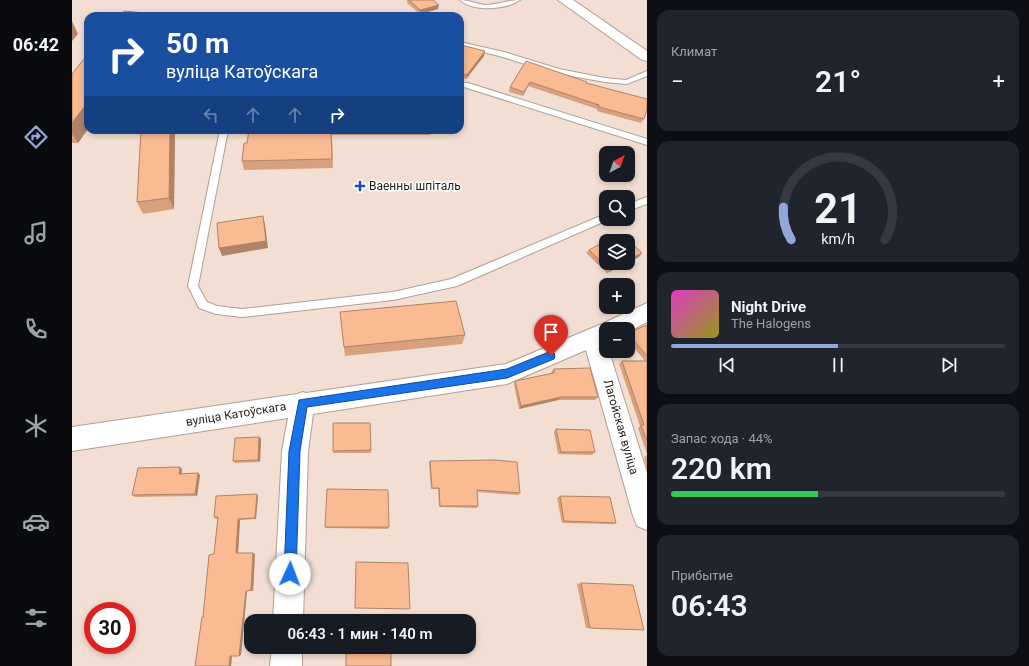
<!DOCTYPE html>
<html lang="ru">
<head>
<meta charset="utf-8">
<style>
  body { margin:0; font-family:Roboto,sans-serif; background:#20242c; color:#f1f3f6; height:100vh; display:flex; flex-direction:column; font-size:15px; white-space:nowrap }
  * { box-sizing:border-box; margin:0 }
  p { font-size:13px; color:#9ea1a6 }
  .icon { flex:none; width:22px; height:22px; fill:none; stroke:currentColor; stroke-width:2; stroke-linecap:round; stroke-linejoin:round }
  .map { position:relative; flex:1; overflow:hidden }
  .panel { display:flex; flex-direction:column; gap:10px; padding:10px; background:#0d0f14; width:382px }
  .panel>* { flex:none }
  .guide { position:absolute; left:12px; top:12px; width:380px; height:122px; border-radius:12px; box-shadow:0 2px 6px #0003; background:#1a4fa0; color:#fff; overflow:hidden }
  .needle { width:26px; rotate:41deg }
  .tools { position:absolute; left:527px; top:146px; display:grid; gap:8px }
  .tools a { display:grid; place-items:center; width:36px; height:36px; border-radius:8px; background:#171b24; box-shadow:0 2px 6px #0003; font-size:20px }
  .speed { position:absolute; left:12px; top:602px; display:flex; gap:8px; font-size:20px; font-weight:700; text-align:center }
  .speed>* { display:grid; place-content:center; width:52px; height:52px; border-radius:50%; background:#171b24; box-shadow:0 2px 6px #0003; line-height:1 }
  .speed .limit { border:6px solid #d22; background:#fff; color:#111 }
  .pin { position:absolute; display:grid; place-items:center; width:34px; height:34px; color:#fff; margin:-41px -17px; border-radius:50% 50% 50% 0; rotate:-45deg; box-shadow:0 0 4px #0007 }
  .pin .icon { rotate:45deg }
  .me { position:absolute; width:44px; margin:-22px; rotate:2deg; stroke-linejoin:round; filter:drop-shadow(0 0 3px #0008) }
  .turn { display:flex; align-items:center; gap:14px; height:84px; padding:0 16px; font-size:18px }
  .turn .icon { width:52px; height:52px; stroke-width:2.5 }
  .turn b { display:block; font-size:28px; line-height:34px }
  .lanes { display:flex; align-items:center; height:38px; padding:0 16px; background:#0003; justify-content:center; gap:20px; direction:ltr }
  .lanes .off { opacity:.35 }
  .big { font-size:30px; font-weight:600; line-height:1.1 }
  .panel .widget { flex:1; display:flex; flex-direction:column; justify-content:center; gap:6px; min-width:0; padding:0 14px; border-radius:12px; background:#20242c }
  .panel .dial { align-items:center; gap:0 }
  .dial svg { height:104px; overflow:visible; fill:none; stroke:#363941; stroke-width:7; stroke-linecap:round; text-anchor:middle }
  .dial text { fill:#f1f3f6; stroke:none }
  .song { display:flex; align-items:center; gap:12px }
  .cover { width:48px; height:48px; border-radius:6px; background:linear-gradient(135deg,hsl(310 70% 55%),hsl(60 70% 35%)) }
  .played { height:4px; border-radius:2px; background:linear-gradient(90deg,#92a7da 50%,#363941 50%) }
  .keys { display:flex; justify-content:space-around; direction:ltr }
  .heat { display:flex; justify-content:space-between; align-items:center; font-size:22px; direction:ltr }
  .charge { height:6px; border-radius:3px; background:linear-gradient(90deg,#34c759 44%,#363941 0) }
  .trip { position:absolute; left:172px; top:614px; width:232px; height:40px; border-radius:12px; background:#171b24; box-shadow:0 2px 6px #0003; font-weight:600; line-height:40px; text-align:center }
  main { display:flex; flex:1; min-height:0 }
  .menu { display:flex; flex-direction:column; width:72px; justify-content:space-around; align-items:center; background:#090b0e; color:#9ea1a6 }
  .menu .icon { width:28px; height:28px }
  .menu .on { color:#92a7da }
  .menu b { font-size:18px; color:#f1f3f6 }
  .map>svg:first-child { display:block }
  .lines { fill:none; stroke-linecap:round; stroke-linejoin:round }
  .lane-casing { stroke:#b29f93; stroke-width:2 }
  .street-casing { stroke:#b29f93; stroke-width:2 }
  .secondary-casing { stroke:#b29f93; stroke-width:2 }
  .lane { fill:#fff; fill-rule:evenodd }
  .street { fill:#fff; fill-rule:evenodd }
  .secondary { fill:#fff; fill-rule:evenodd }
  .wall { fill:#d7a17e }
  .shaded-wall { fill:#af8367 }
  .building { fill:#fabb93; stroke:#af8367 }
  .route { fill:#1a73e8; stroke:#114b97 }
  .poi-dot { fill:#1f4ab7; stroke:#fff; stroke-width:1.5 }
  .labels { text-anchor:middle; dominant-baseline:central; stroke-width:3; stroke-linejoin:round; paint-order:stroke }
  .poi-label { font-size:12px; fill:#231c17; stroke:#fff; text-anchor:start }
  .street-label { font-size:12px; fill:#231c17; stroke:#fff }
</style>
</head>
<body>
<main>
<nav class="menu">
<b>06:42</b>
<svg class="icon on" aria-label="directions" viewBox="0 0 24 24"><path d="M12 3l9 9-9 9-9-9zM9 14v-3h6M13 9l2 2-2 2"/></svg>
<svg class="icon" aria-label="music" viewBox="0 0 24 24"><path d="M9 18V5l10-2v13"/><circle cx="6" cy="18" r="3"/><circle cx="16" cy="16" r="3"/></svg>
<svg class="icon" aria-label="phone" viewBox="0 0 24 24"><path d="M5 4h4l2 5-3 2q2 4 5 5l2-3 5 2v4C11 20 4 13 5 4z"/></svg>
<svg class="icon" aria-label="climate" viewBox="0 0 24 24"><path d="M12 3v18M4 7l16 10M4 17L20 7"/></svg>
<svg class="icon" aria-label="car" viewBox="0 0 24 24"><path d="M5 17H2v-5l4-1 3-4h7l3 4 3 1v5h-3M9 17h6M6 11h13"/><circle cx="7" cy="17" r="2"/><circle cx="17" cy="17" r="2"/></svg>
<svg class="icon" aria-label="filters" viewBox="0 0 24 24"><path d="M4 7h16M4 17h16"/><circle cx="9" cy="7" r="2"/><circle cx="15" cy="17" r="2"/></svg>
</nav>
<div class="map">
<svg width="575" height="666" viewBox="0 0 575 666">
  <rect width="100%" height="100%" fill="#f2ded2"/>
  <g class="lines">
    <defs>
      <path id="lane" d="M388,0C397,0 404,4 413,5C425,5 436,0 448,0C434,10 401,12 388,0Z
        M388,42L432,52L487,69L533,78L554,80L575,71V76L555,84L533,82L483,73L427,56L388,46Z
        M388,83H396L575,139V145L392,87H388Z
        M148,130H156L126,286L135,302L145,306L170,309L321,292L379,279L531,215L534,214V219H538L385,286L321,300L170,317L144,314L127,308L116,286Z
        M575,197V204L556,211V204Z"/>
      <path id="street" d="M575,303V322L556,332V329H534V351H537L575,473V530L565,526L561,516L514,350L435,384L241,414L236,451L231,621H201L210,451L216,418L0,451V427L225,394L231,392L234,393L434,364L532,323Z
        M200,647H230V666H198Z"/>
      <path id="secondary" d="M486,0H501L575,51V61L570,60Z"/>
    </defs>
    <!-- lane casing -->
    <use href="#lane" class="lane-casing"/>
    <!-- street casing -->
    <use href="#street" class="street-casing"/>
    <!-- secondary casing -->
    <use href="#secondary" class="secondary-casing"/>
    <!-- lane -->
    <use href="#lane" class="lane"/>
    <!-- street -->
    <use href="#street" class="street"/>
    <!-- secondary -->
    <use href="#secondary" class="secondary"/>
  </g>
  <!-- wall -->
  <path class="wall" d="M335,0H361L366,9L348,14L335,3Z
    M388,46L412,56L394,79L388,78Z
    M16,54V129L6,143H0V74Z
    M454,61L514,83L572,119L569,123L525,111V109L456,86L451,96L437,92L438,87Z
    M69,130H103L102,209L71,214L65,202Z
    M177,130H359L358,135H260L261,168L172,170L170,161L175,143Z
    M517,250L555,263L535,273L514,253Z
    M268,312L393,335L390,344L273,356Z
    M575,325V454L566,428L568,426L547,364L550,361H573L556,340V333Z
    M482,369L526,397L523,400H486L447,409L442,384L443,381L480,373L479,372Z
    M298,423L299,453H261V451Z
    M484,429L523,452L520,455L486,454L482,432Z
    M187,437L189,439L188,462L163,463L161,461Z
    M575,455V471L572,457Z
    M358,461L448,493L446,495L405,492L406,506L405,508L367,507L366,489H359L357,463Z
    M110,469V474L128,475L125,496L63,497L60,495Z
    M186,496L184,519L168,520L166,553L183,554L181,591H175L169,655L160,656L159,666H123L142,554L146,519H144L142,517Z
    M488,496L544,523L541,524L490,523L485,498Z
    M253,527H317L316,529L254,528Z
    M509,583L572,630L514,628L505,584Z"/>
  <!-- shaded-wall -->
  <path class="shaded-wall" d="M367,5L366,9L348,14V10Z
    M0,21L6,34L0,41Z
    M413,51L412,56L394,79L395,75Z
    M458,82L451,96L452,92Z
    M16,102V129L6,143L0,134V123Z
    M98,130H103L102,209L97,198Z
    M191,216L193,224L196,248L150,256L147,248Z
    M570,253L567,257L556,263V260Z
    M551,263H555L535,273L538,270Z
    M489,397L486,400L447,409L449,406Z
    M187,437L189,439L188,462L186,460Z
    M108,467L110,469L109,476L107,474Z
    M126,473L128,475L125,496L123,494Z
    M185,494L186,496L184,519L183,518Z
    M166,519L168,520L166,554L164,553Z
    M181,553L183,554L181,591L179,590Z
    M174,591H175L169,655L167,656Z
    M160,655L159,666H157L158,656Z"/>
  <!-- building -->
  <path class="building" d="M337,0H361L367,5L348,10Z
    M52,11L83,14L82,16H48Z
    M389,45L413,51L395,75L388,73V46Z
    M16,54V102L0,123V74Z
    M454,61L515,82L514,83L575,99V109L572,119L527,107V105L458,82L452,92L438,87Z
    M69,130H98L97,198L65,202Z
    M177,130H259L260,159L170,161L172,143H175Z
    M191,216L194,241L147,248L145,223Z
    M549,234L570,253L556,260V241H534Z
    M534,241V263H551L538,270L517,250Z
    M384,301L393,335L272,347L268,312Z
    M575,325V356L556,333Z
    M550,361H575V441L569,425H572Z
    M518,368L526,397H489L449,406L443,381L482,373V369Z
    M261,423H298L299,450L261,451Z
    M484,429L518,430L523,452H489Z
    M187,437L186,460L161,461L163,438Z
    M423,460L445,462L448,493L405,490L406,506H368L367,488H360L358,461Z
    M108,467L107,474L126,473L123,494L60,495L66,468Z
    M255,489L316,490L317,527H253Z
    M185,494L183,518L166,519L164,553H181L179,590L174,591L167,656H158L157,666H123L130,617H131L137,555L142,554L146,517H142L144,496Z
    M488,496L538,497L544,523L492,521Z
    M284,562L336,563L338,609L283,608Z
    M509,583L561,585L572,630L518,628Z
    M274,647H319V666H274Z"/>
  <!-- route -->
  <path class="route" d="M479,351L482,353L483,356L482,359L435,378L235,407L228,451L224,574L222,579L218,580L213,579L212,574L217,451L227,400L435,369Z"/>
  <!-- markers -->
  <path class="poi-dot" d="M286 180h4v4h4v4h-4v4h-4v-4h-4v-4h4z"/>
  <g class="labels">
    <!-- poi labels -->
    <g class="poi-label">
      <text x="297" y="186">Ваенны шпіталь</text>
    </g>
    <!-- street labels -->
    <g class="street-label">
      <text transform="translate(164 414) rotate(-9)">вуліца Катоўскага</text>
      <text transform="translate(549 427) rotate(74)">Лагойская вуліца</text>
    </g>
  </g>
</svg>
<div class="tools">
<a><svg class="needle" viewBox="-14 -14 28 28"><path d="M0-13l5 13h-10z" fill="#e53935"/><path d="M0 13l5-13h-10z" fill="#9ea1a6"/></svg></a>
<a><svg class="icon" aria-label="search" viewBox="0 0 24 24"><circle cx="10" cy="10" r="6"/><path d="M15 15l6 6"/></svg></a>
<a><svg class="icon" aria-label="layers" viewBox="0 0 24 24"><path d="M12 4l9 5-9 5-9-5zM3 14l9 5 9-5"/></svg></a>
<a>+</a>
<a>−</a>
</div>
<div class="speed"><div class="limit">30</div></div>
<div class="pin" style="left:479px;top:356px;background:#d93025"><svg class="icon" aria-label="arrive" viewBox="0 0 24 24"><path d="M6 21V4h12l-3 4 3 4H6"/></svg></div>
<svg class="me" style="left:218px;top:574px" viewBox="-20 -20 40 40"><circle r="19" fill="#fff"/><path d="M0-13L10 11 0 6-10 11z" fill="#1a73e8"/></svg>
<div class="trip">06:43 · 1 мин · 140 m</div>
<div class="guide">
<div class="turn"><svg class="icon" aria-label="right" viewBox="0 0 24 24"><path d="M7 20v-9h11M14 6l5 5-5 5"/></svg><div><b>50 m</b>вуліца Катоўскага</div></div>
<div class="lanes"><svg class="icon off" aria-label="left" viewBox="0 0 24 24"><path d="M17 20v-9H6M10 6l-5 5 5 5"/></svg><svg class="icon off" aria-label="ahead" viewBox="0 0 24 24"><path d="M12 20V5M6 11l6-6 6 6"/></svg><svg class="icon off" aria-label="ahead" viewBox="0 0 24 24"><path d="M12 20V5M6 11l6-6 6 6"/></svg><svg class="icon" aria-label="right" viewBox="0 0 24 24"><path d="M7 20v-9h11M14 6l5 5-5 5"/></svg></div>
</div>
</div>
<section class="panel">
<div class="widget"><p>Климат</p>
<div class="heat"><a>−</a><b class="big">21°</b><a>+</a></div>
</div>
<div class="widget dial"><svg viewBox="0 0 100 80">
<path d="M14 69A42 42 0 1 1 86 69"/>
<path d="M14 69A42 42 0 0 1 8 44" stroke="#92a7da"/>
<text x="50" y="56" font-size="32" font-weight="700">21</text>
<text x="50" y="72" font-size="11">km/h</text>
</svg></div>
<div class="widget">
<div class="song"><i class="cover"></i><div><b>Night Drive</b><p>The Halogens</p></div></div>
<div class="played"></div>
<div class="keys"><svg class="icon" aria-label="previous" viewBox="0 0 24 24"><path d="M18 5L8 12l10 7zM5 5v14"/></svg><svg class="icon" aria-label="pause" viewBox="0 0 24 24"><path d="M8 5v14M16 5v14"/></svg><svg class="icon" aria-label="next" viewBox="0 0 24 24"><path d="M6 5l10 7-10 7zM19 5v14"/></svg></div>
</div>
<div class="widget"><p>Запас хода · 44%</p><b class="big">220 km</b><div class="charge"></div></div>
<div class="widget"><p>Прибытие</p><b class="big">06:43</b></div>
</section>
</main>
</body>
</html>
